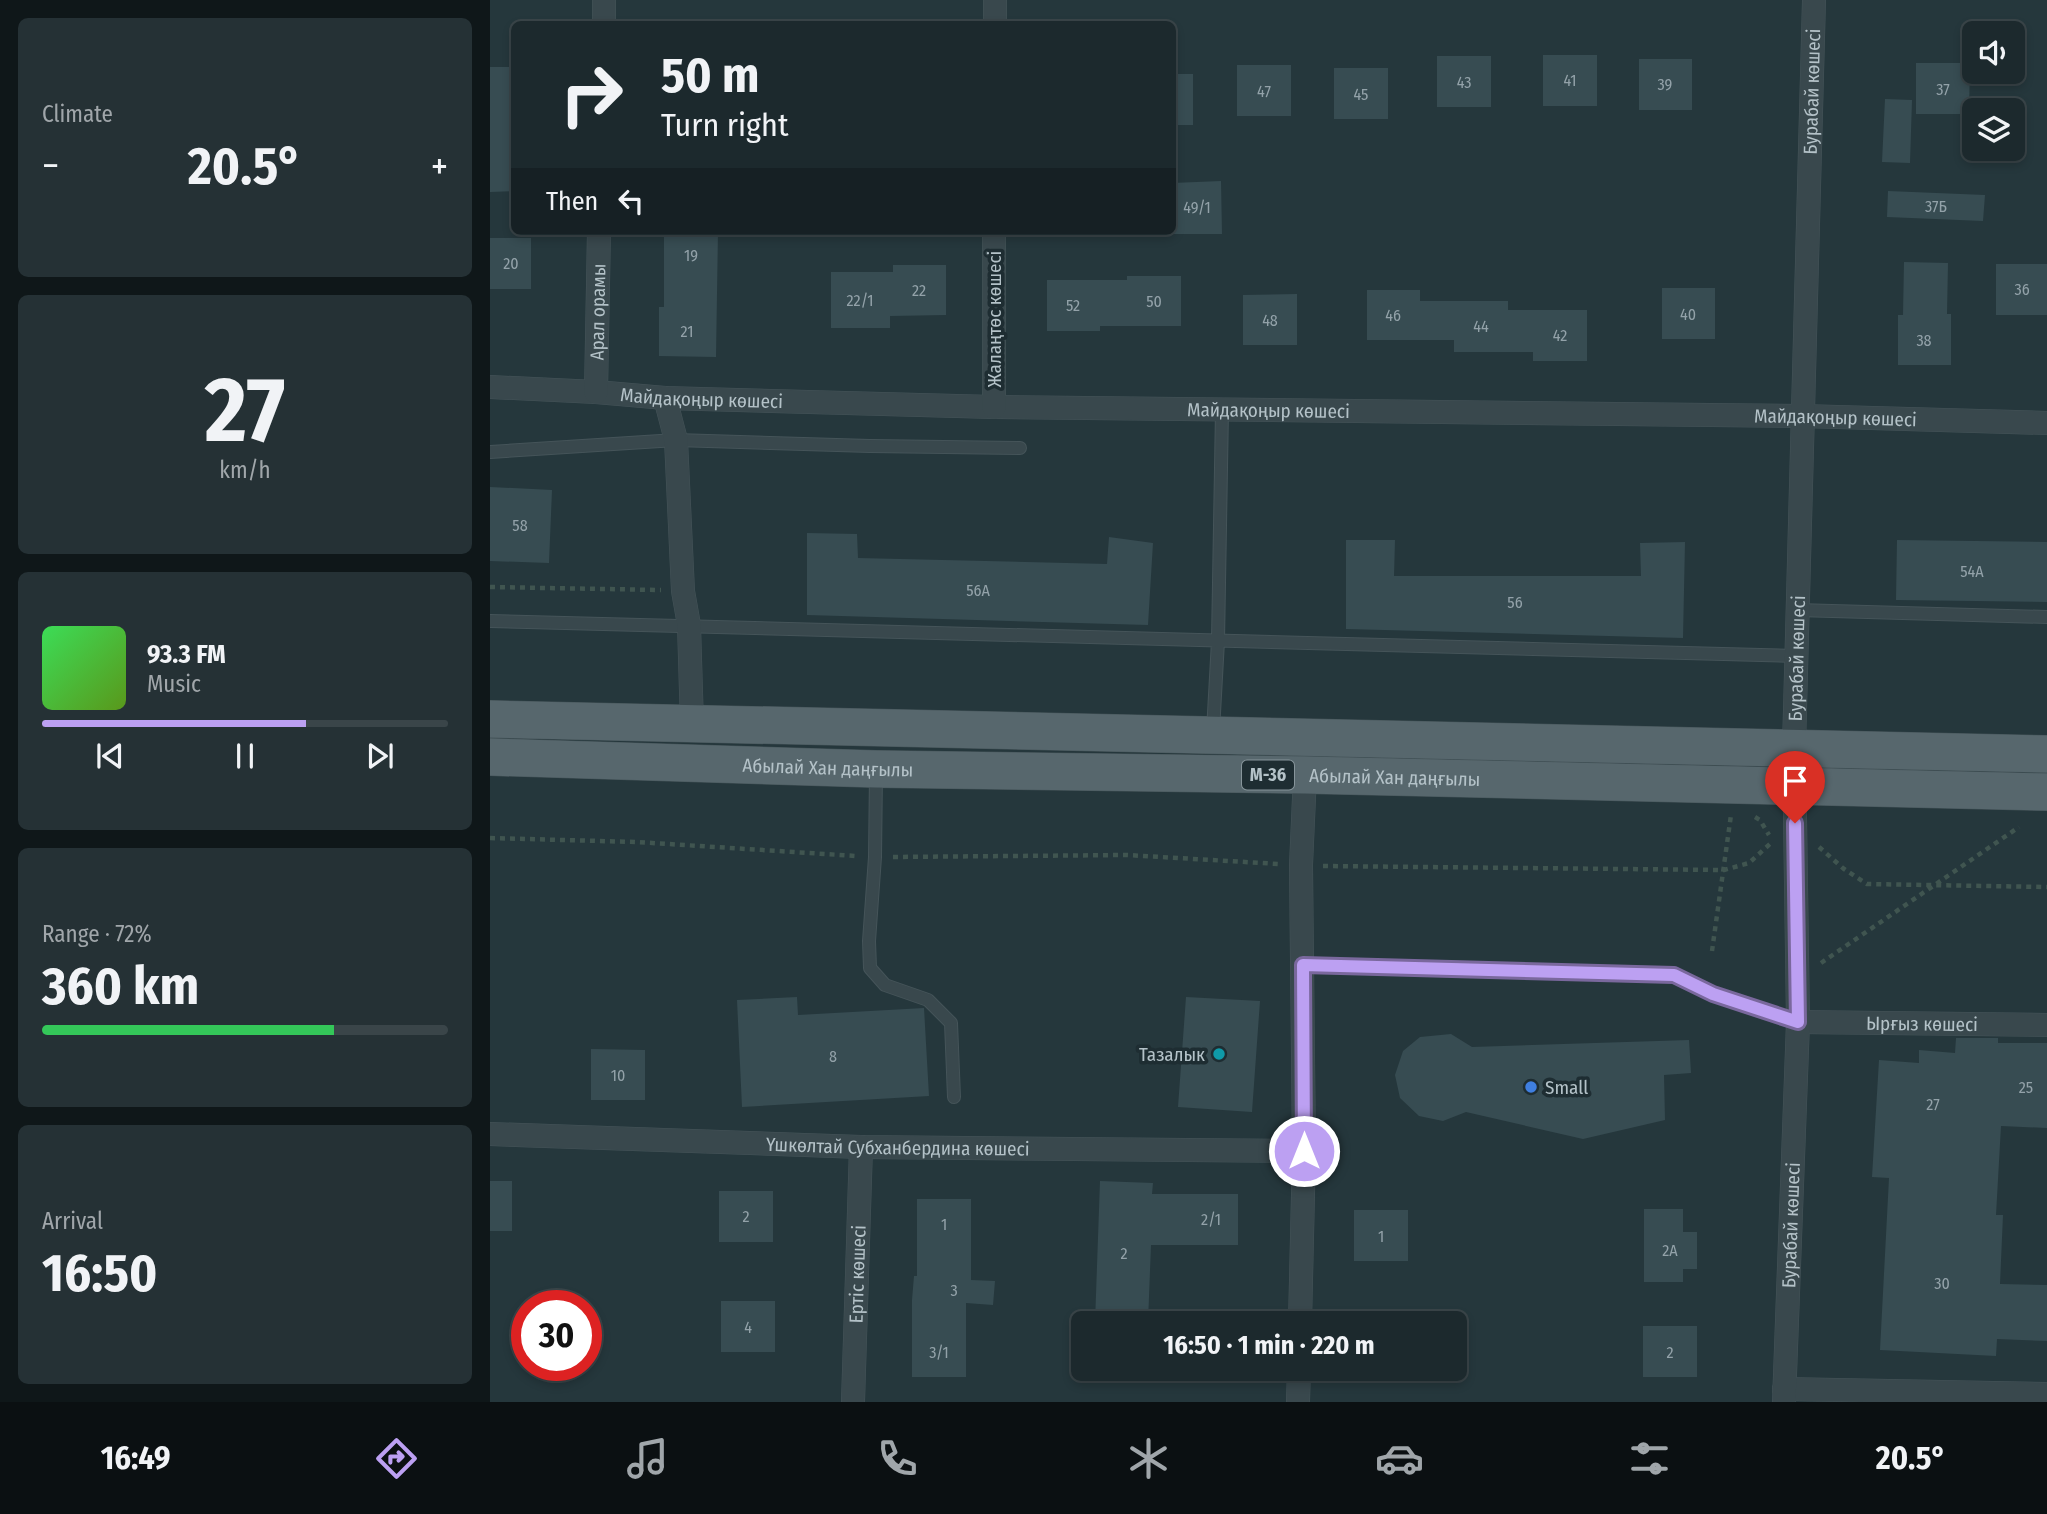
<!DOCTYPE html>
<html lang="en">
<head>
<meta charset="utf-8">
<style>
  body { margin:0; font-family:"Fira Sans Condensed",sans-serif; background:#253135; color:#f1f3f6; height:100vh; display:flex; flex-direction:column; font-size:26px; white-space:nowrap }
  * { box-sizing:border-box; margin:0 }
  p { font-size:23px; color:#a0a6aa }
  .icon { flex:none; width:38px; height:38px; fill:none; stroke:currentColor; stroke-width:2; stroke-linecap:round; stroke-linejoin:round }
  .map { position:relative; flex:1; overflow:hidden }
  .side { display:flex; flex-direction:column; gap:18px; padding:18px; background:#0f1719; width:490px }
  .side>* { flex:none }
  .guide { position:absolute; left:21px; top:21px; width:665px; height:214px; border-radius:10px; box-shadow:0 4px 10px #0003,0 0 0 2px #3a4549; background:#1c292d; color:#f1f3f6; overflow:hidden }
  .controls { position:absolute; left:1472px; top:21px; display:grid; gap:14px }
  .controls a { display:grid; place-items:center; width:63px; height:63px; border-radius:10px; background:#1c292d; box-shadow:0 4px 10px #0003,0 0 0 2px #3a4549; font-size:35px }
  .speed { position:absolute; left:21px; top:1290px; display:flex; gap:14px; font-size:35px; font-weight:700; text-align:center }
  .speed>* { display:grid; place-content:center; width:91px; height:91px; border-radius:50%; background:#1c292d; box-shadow:0 4px 10px #0003,0 0 0 2px #3a4549; line-height:1 }
  .speed .limit { border:10px solid #d22; background:#fff; color:#111 }
  .pin { position:absolute; display:grid; place-items:center; width:60px; height:60px; color:#fff; margin:-72px -30px; border-radius:50% 50% 50% 0; rotate:-45deg; box-shadow:0 0 7px #0007 }
  .pin .icon { rotate:45deg }
  .me { position:absolute; width:77px; margin:-38px; rotate:0deg; stroke-linejoin:round; filter:drop-shadow(0 0 5px #0008) }
  .turn { display:flex; align-items:center; gap:24px; height:147px; padding:0 35px; font-size:32px }
  .turn .icon { width:91px; height:91px; stroke-width:2.5 }
  .turn b { display:block; font-size:49px; line-height:60px }
  .then { display:flex; align-items:center; height:66px; padding:0 35px; background:#0003; gap:14px; font-size:26px }
  .big { font-size:52px; font-weight:700; line-height:1.1 }
  .side .widget { flex:1; display:flex; flex-direction:column; justify-content:center; gap:10px; min-width:0; padding:0 24px; border-radius:10px; background:#253135 }
  .side .dial { align-items:center; gap:0 }
  .dial b { font-size:91px; line-height:1 }
  .song { display:flex; align-items:center; gap:21px }
  .cover { width:84px; height:84px; border-radius:10px; background:linear-gradient(135deg,hsl(130 70% 55%),hsl(90 70% 35%)) }
  .played { height:7px; border-radius:4px; background:linear-gradient(90deg,#bca0f2 65%,#3a4549 65%) }
  .keys { display:flex; justify-content:space-around; direction:ltr }
  .heat { display:flex; justify-content:space-between; align-items:center; font-size:38px; direction:ltr }
  .charge { height:10px; border-radius:5px; background:linear-gradient(90deg,#34c759 72%,#3a4549 0) }
  .trip { position:absolute; left:581px; top:1311px; width:396px; height:70px; border-radius:10px; background:#1c292d; box-shadow:0 4px 10px #0003,0 0 0 2px #3a4549; font-weight:700; line-height:70px; text-align:center }
  .tab-bar { display:flex; height:112px; justify-content:space-around; align-items:center; background:#0b1012; color:#a0a6aa }
  .tab-bar .icon { width:49px; height:49px }
  .tab-bar .active { color:#bca0f2 }
  .tab-bar b { font-size:32px; color:#f1f3f6 }
  main { display:flex; flex:1; min-height:0 }
  .map>svg:first-child { display:block }
  .building { fill:#374c52 }
  .lines { fill:none; stroke-linecap:round; stroke-linejoin:round }
  .service-casing { stroke:#455459; stroke-width:14 }
  .minor-casing { stroke:#455459; stroke-width:24 }
  .primary-casing { stroke:#455459; stroke-width:38 }
  .path { stroke:#405550; stroke-width:4.5; stroke-dasharray:5 5; stroke-linecap:butt }
  .service { stroke:#39484d; stroke-width:12 }
  .minor { stroke:#39484d; stroke-width:23 }
  .primary { stroke:#57676d; stroke-width:37 }
  .route-casing { stroke:#7a689d; stroke-width:18 }
  .route { stroke:#bca0f2; stroke-width:12 }
  .culture-dot { fill:#0f9aa8; stroke:#1e2d32; stroke-width:2.5 }
  .shop-dot { fill:#3f7fe0; stroke:#1e2d32; stroke-width:2.5 }
  .labels { text-anchor:middle; dominant-baseline:central; stroke-width:7; stroke-linejoin:round; paint-order:stroke }
  .number-label { font-size:16px; fill:#93a2a9 }
  .shield { fill:#1e2d32; stroke:#87959b; stroke-width:2 }
  .shield-label { font-size:18px; font-weight:bold; fill:#b4c2c8 }
  .street-label { font-size:19px; fill:#b4c2c8; stroke:#1e2d32 }
  .poi-label { font-size:19px; fill:#b4c2c8; stroke:#1e2d32; text-anchor:end }
</style>
</head>
<body>
<main>
<section class="side">
<div class="widget"><p>Climate</p>
<div class="heat"><a>−</a><b class="big">20.5°</b><a>+</a></div>
</div>
<div class="widget dial"><b>27</b><p>km/h</p></div>
<div class="widget">
<div class="song"><i class="cover"></i><div><b>93.3 FM</b><p>Music</p></div></div>
<div class="played"></div>
<div class="keys"><svg class="icon" aria-label="previous" viewBox="0 0 24 24"><path d="M18 5L8 12l10 7zM5 5v14"/></svg><svg class="icon" aria-label="pause" viewBox="0 0 24 24"><path d="M8 5v14M16 5v14"/></svg><svg class="icon" aria-label="next" viewBox="0 0 24 24"><path d="M6 5l10 7-10 7zM19 5v14"/></svg></div>
</div>
<div class="widget"><p>Range · 72%</p><b class="big">360 km</b><div class="charge"></div></div>
<div class="widget"><p>Arrival</p><b class="big">16:50</b></div>
</section>
<div class="map">
<svg width="1557" height="1402" viewBox="0 0 1557 1402">
  <rect width="100%" height="100%" fill="#25373c"/>
  <!-- building -->
  <path class="building" d="M1053,55H1107V106H1053Z
    M947,56H1001V107H947Z
    M1149,59H1202V110H1149Z
    M1426,63H1480L1479,114H1426Z
    M747,65H801V116H747Z
    M0,67H24V191L0,192Z
    M844,68H898V119H844Z
    M682,74H703V125H682Z
    M1395,99L1422,100L1420,163L1392,162Z
    M731,181L732,234H682V183Z
    M1398,191L1495,195L1493,221L1397,217Z
    M174,231H228L226,357L169,356V307H174Z
    M0,238H41V289H0Z
    M1414,262L1458,263L1457,314H1461V365H1408V315H1413Z
    M1506,264H1557V315H1506Z
    M403,265H456V315L400,316V328H341V272H403Z
    M637,276H691V326H610V331H557V280H637Z
    M1172,288H1225V339H1172Z
    M877,290H930V301H1018V310H1097V361H1043V352H964V340H877Z
    M807,294V345H753V295Z
    M0,487L62,490L59,563L0,561Z
    M317,533L367,534L368,558L617,564L619,537L663,543L658,625L317,615Z
    M856,540H905L904,576H1151L1150,543L1195,542L1193,638L856,629Z
    M1407,540L1557,542V602L1406,600Z
    M307,997L308,1015L434,1008L439,1096L252,1107L247,1000Z
    M696,997L770,1001L762,1112L688,1107Z
    M961,1034L982,1047L1199,1040L1201,1073L1174,1075L1175,1120L1093,1139L976,1112L953,1121L929,1116L910,1098L905,1075L913,1051L930,1037Z
    M1466,1038H1508V1043H1557V1128L1511,1126L1506,1215H1513L1510,1284L1557,1285V1341L1507,1339L1506,1356L1390,1350L1399,1178L1382,1177L1389,1060L1429,1063V1050L1465,1053Z
    M101,1049L155,1050V1100H101Z
    M0,1181H22V1231H0Z
    M610,1181L663,1183L662,1194H748V1245H661L658,1323H605Z
    M229,1191H283V1242H229Z
    M427,1199H481V1280L505,1281L503,1305L476,1303V1377H422V1300L424,1276H427Z
    M1154,1209H1193V1232H1207V1269H1193V1282H1154Z
    M864,1210H918V1261H864Z
    M231,1301H285V1352H231Z
    M1153,1326H1207V1377H1153Z"/>
  <g class="lines">
    <defs>
      <path id="service" d="M0,452L186,440L380,446L530,448
        M1307,610L1557,617
        M0,621L1306,656
        M723,731L728,641L732,410
        M386,773L385,857L379,941L380,968L395,985L438,1000L461,1023L464,1097
        M813,965L1184,975L1223,994L1308,1022"/>
      <g id="minor">
        <path d="M114,24V0"/>
        <path d="M505,24V0"/>
        <path id="s1" d="M0,387L106,392L175,398L504,407L1312,416L1557,423"/>
        <path id="s2" d="M106,392L109,231"/>
        <path d="M175,398L186,440L193,591L199,625L202,725"/>
        <path d="M504,407V231"/>
        <path id="s3" d="M1308,1022L1557,1025"/>
        <path id="s4" d="M0,1134L371,1147L814,1151"/>
        <path d="M810,1323L814,1151L811,865L815,775"/>
        <path d="M1294,1389L1557,1394"/>
        <path id="s5" d="M363,1402L371,1147"/>
        <path d="M808,1402L809,1368"/>
        <path id="s6" d="M1294,1402L1308,1022L1304,747L1324,0"/>
      </g>
      <g id="primary">
        <path d="M0,719L1557,754"/>
        <path id="s7" d="M0,757L386,769L815,775L1557,792"/>
      </g>
    </defs>
    <!-- service casing -->
    <use href="#service" class="service-casing"/>
    <!-- minor casing -->
    <use href="#minor" class="minor-casing"/>
    <!-- primary casing -->
    <use href="#primary" class="primary-casing"/>
    <!-- path -->
    <path class="path" d="M0,587L171,590
      M1265,817L1270,820L1279,835
      M0,838L147,842L366,856
      M1329,847L1354,869L1377,884L1557,887
      M403,857L637,855L789,864
      M833,866L1234,870L1259,863L1281,843
      M1222,951L1241,815
      M1331,963L1529,827"/>
    <!-- service -->
    <use href="#service" class="service"/>
    <!-- minor -->
    <use href="#minor" class="minor"/>
    <!-- primary -->
    <use href="#primary" class="primary"/>
  </g>
  <g class="lines">
    <defs>
      <path id="route" d="M814,1151L813,965L1184,975L1223,994L1308,1022L1305,823"/>
    </defs>
    <!-- route casing -->
    <use href="#route" class="route-casing"/>
    <!-- route -->
    <use href="#route" class="route"/>
  </g>
  <!-- markers -->
  <circle class="culture-dot" cx="729" cy="1054" r="7"/>
  <circle class="shop-dot" cx="1041" cy="1087" r="7"/>
  <g class="labels">
    <!-- number labels -->
    <g class="number-label">
      <text x="1080" y="80">41</text>
      <text x="974" y="82">43</text>
      <text x="1175" y="84">39</text>
      <text x="1453" y="89">37</text>
      <text x="774" y="91">47</text>
      <text x="871" y="94">45</text>
      <text x="1446" y="206">37Б</text>
      <text x="707" y="207">49/1</text>
      <text x="201" y="255">19</text>
      <text x="21" y="263">20</text>
      <text x="1532" y="289">36</text>
      <text x="429" y="290">22</text>
      <text x="370" y="300">22/1</text>
      <text x="664" y="301">50</text>
      <text x="583" y="305">52</text>
      <text x="1198" y="314">40</text>
      <text x="903" y="315">46</text>
      <text x="780" y="320">48</text>
      <text x="991" y="326">44</text>
      <text x="197" y="331">21</text>
      <text x="1070" y="335">42</text>
      <text x="1434" y="340">38</text>
      <text x="30" y="525">58</text>
      <text x="1482" y="571">54А</text>
      <text x="488" y="590">56А</text>
      <text x="1025" y="602">56</text>
      <text x="343" y="1056">8</text>
      <text x="128" y="1075">10</text>
      <text x="1536" y="1087">25</text>
      <text x="1443" y="1104">27</text>
      <text x="256" y="1216">2</text>
      <text x="721" y="1219">2/1</text>
      <text x="454" y="1224">1</text>
      <text x="891" y="1236">1</text>
      <text x="1180" y="1250">2А</text>
      <text x="634" y="1253">2</text>
      <text x="1452" y="1283">30</text>
      <text x="464" y="1290">3</text>
      <text x="258" y="1327">4</text>
      <text x="449" y="1352">3/1</text>
      <text x="1180" y="1352">2</text>
    </g>
    <!-- shield labels -->
    <rect class="shield" x="752" y="760.5" width="52" height="29" rx="5"/>
    <g class="shield-label">
      <text x="778" y="775">M-36</text>
    </g>
    <!-- street labels -->
    <g class="street-label">
      <text stroke="none"><textPath href="#s6" startOffset="1311">Бурабай көшесі</textPath></text>
      <text stroke="none"><textPath href="#s2" startOffset="80">Арал орамы</textPath></text>
      <text transform="translate(504 319) rotate(-90)">Жалаңтөс көшесі</text>
      <text stroke="none"><textPath href="#s1" startOffset="212">Майдақоңыр көшесі</textPath></text>
      <text stroke="none"><textPath href="#s1" startOffset="779">Майдақоңыр көшесі</textPath></text>
      <text stroke="none"><textPath href="#s1" startOffset="1346">Майдақоңыр көшесі</textPath></text>
      <text stroke="none"><textPath href="#s6" startOffset="744">Бурабай көшесі</textPath></text>
      <text stroke="none"><textPath href="#s7" startOffset="338">Абылай Хан даңғылы</textPath></text>
      <text stroke="none"><textPath href="#s7" startOffset="905">Абылай Хан даңғылы</textPath></text>
      <text stroke="none"><textPath href="#s3" startOffset="124">Ырғыз көшесі</textPath></text>
      <text stroke="none"><textPath href="#s4" startOffset="408">Үшкөлтай Субханбердина көшесі</textPath></text>
      <text stroke="none"><textPath href="#s6" startOffset="177">Бурабай көшесі</textPath></text>
      <text stroke="none"><textPath href="#s5" startOffset="128">Ертіс көшесі</textPath></text>
    </g>
    <!-- poi labels -->
    <g class="poi-label">
      <text x="715" y="1054">Тазалык</text>
      <text x="1055" y="1087" text-anchor="start">Small</text>
    </g>
  </g>
</svg>
<div class="controls">
<a><svg class="icon" aria-label="sound" viewBox="0 0 24 24"><path d="M4 9h4l5-4v14l-5-4H4zM17 9q2 3 0 6"/></svg></a>
<a><svg class="icon" aria-label="layers" viewBox="0 0 24 24"><path d="M12 4l9 5-9 5-9-5zM3 14l9 5 9-5"/></svg></a>
</div>
<div class="speed"><div class="limit">30</div></div>
<div class="pin" style="left:1305px;top:823px;background:#d93025"><svg class="icon" aria-label="arrive" viewBox="0 0 24 24"><path d="M6 21V4h12l-3 4 3 4H6"/></svg></div>
<svg class="me" style="left:814px;top:1151px" viewBox="-20 -20 40 40"><circle r="17" fill="#bca0f2" stroke="#fff" stroke-width="3"/><path d="M0-11L8 9 0 5-8 9z" fill="#fff"/></svg>
<div class="trip">16:50 · 1 min · 220 m</div>
<div class="guide">
<div class="turn"><svg class="icon" aria-label="right" viewBox="0 0 24 24"><path d="M7 20v-9h11M14 6l5 5-5 5"/></svg><div><b>50 m</b>Turn right</div></div>
<div class="then">Then<svg class="icon" aria-label="left" viewBox="0 0 24 24"><path d="M17 20v-9H6M10 6l-5 5 5 5"/></svg></div>
</div>
</div>
</main>
<nav class="tab-bar">
<b>16:49</b>
<svg class="icon active" aria-label="directions" viewBox="0 0 24 24"><path d="M12 3l9 9-9 9-9-9zM9 14v-3h6M13 9l2 2-2 2"/></svg>
<svg class="icon" aria-label="music" viewBox="0 0 24 24"><path d="M9 18V5l10-2v13"/><circle cx="6" cy="18" r="3"/><circle cx="16" cy="16" r="3"/></svg>
<svg class="icon" aria-label="phone" viewBox="0 0 24 24"><path d="M5 4h4l2 5-3 2q2 4 5 5l2-3 5 2v4C11 20 4 13 5 4z"/></svg>
<svg class="icon" aria-label="climate" viewBox="0 0 24 24"><path d="M12 3v18M4 7l16 10M4 17L20 7"/></svg>
<svg class="icon" aria-label="car" viewBox="0 0 24 24"><path d="M5 17H2v-5l4-1 3-4h7l3 4 3 1v5h-3M9 17h6M6 11h13"/><circle cx="7" cy="17" r="2"/><circle cx="17" cy="17" r="2"/></svg>
<svg class="icon" aria-label="filters" viewBox="0 0 24 24"><path d="M4 7h16M4 17h16"/><circle cx="9" cy="7" r="2"/><circle cx="15" cy="17" r="2"/></svg>
<b>20.5°</b>
</nav>
</body>
</html>
